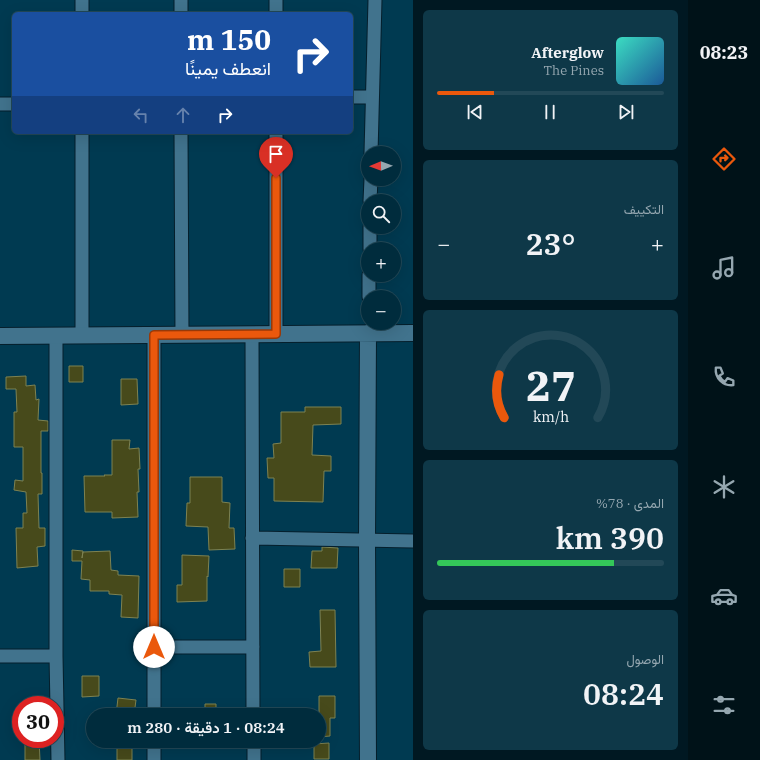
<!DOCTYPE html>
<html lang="ar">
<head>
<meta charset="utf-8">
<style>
  body { margin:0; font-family:"IBM Plex Serif",Vazirmatn,serif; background:#0e3848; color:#f1f3f6; direction:rtl; height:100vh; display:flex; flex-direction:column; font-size:15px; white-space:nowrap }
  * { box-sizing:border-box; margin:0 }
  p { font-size:13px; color:#95a7b0 }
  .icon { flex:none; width:22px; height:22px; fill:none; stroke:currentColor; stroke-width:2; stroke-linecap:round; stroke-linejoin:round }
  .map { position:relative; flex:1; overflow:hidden; direction:ltr }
  .panel { display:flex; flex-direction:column; gap:10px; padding:10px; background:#001822; width:275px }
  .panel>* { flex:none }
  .guide { position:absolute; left:12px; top:12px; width:341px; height:122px; border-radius:6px; box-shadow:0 4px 16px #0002,0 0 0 1px #224857; direction:rtl; background:#1a4fa0; color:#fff; overflow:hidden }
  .needle { width:26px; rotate:269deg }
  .controls { position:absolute; left:361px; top:146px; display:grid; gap:8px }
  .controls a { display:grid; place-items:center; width:40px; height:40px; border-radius:50%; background:#002c3d; box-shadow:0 4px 16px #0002,0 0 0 1px #224857; font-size:20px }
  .speed { position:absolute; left:12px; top:696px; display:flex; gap:8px; font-size:20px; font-weight:700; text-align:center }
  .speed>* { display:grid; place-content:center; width:52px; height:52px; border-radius:50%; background:#002c3d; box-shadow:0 4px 16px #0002,0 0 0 1px #224857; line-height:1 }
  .speed .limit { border:6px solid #d22; background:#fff; color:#111 }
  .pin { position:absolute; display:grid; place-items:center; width:34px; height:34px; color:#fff; margin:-41px -17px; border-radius:50% 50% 50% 0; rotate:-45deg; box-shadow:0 0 4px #0007 }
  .pin .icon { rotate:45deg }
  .me { position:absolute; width:44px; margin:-22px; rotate:0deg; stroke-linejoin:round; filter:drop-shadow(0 0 3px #0008) }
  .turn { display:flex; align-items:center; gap:14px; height:84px; padding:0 16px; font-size:18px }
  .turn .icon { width:52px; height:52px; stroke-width:2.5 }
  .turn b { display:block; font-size:28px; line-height:34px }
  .lanes { display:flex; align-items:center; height:38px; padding:0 16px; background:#0003; justify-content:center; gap:20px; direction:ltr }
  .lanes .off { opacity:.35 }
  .big { font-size:30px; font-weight:600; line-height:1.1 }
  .panel .tile { flex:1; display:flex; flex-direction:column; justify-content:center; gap:6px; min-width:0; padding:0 14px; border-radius:6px; background:#0e3848 }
  .panel .dial { align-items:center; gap:0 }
  .dial svg { height:104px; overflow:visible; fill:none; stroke:#224857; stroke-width:7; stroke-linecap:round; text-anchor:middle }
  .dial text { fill:#f1f3f6; stroke:none }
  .song { display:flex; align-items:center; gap:12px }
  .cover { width:48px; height:48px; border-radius:6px; background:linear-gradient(135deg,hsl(170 70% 55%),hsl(210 70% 35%)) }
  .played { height:4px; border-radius:2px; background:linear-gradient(90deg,#ea580c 25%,#224857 25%) }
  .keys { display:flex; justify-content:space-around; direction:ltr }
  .heat { display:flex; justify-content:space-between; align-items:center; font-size:22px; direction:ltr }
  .charge { height:6px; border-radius:3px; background:linear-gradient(90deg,#34c759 78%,#224857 0) }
  .trip { position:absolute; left:86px; top:708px; width:240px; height:40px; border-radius:20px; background:#002c3d; box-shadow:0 4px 16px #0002,0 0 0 1px #224857; font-weight:600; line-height:40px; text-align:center; direction:rtl }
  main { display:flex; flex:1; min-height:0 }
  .tabs { display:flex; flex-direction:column; width:72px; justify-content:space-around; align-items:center; background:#001218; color:#95a7b0 }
  .tabs .icon { width:28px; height:28px }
  .tabs .selected { color:#ea580c }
  .tabs b { font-size:18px; color:#f1f3f6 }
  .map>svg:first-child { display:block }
  .building { fill:#474a1b; stroke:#7d8252 }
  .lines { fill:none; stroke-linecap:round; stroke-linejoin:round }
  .minor-casing { stroke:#051f2c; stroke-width:15 }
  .tertiary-casing { stroke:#051f2c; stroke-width:18 }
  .minor { stroke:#41738d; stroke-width:13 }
  .tertiary { stroke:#41738d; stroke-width:16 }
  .route-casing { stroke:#983908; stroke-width:10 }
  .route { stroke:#ea580c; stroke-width:7 }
</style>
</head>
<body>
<main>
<nav class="tabs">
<b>08:23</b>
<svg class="icon selected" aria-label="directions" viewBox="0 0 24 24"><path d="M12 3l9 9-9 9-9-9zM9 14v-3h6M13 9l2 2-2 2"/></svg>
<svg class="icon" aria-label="music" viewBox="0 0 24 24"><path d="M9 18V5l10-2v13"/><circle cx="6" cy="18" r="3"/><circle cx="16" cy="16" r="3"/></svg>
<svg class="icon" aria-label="phone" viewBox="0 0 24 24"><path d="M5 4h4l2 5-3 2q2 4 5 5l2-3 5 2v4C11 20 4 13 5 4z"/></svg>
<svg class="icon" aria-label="climate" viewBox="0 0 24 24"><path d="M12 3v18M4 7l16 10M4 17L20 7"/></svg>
<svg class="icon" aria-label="car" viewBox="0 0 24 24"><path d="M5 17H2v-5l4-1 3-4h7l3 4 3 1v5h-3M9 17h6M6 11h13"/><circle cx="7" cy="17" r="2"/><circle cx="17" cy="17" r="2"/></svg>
<svg class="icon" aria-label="filters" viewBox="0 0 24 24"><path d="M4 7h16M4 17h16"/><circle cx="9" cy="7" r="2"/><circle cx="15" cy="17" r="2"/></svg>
</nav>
<section class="panel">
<div class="tile">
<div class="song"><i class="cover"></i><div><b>Afterglow</b><p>The Pines</p></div></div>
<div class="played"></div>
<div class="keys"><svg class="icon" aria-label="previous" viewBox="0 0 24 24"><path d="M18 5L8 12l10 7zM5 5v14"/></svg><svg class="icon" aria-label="pause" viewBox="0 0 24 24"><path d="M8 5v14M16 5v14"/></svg><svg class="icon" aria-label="next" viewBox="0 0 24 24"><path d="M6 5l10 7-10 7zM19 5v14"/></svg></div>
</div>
<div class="tile"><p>التكييف</p>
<div class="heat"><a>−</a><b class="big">23°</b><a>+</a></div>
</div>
<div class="tile dial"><svg viewBox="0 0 100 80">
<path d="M14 69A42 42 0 1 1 86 69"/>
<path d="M14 69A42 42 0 0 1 10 36" stroke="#ea580c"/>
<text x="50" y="56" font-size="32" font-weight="700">27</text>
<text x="50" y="72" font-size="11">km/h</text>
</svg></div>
<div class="tile"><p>المدى · 78%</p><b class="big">390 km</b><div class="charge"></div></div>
<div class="tile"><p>الوصول</p><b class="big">08:24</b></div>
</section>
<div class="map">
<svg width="413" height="760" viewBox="0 0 413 760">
  <rect width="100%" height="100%" fill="#003a51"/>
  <!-- building -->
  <path class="building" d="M69,366H83V382H69Z
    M26,376V386L35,385L36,400L39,399L38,420L48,421V431H41V473H42V494H38L39,528H45V546L37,547L38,566L17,568L16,528H23V513H27L26,492L14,490L15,480L23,481V447H14V412H17L16,389H6V377Z
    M121,379H137L138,404L121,405Z
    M305,407H341V424L313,425L312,455L331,456V471H324L323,502L274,501V478H268L267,458H274L273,444L281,443V412H305Z
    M112,440H130L129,449L139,448L140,469H138L139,492H137L138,517L112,518V512H85L84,476H105L104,475H112Z
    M190,477H222V502L230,503L229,528H234L235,549L209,550L208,527L186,526L187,503H190Z
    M322,547L338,548L337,568H311L312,551H322Z
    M72,550L83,551L82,558L83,552L110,551L111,570L118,571V575L139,576L138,618L121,617L122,595L109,594V591H90V580L81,579L82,561H72Z
    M182,555L209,556L208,577L207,576V601L177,602V585H182Z
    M284,569H300V587H284Z
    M320,610H335L336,667H310L309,652L321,651Z
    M82,676H99V696L82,697Z
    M319,696H335V718H330V736L319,737Z
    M118,698L136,700L134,715H116Z
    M205,704H216V715H205Z
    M25,739H39L40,760H25Z
    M329,743V759H314V744Z
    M117,748H132V760H117Z"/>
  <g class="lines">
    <defs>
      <path id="minor" d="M181,0V14
        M276,0V14
        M82,14V0
        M351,97H372
        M0,104H14
        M181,132L182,335
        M371,153L375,0
        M370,201L371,179
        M370,249V227
        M369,297V275
        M252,334L253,715
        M276,334V132
        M82,335V132
        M154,335V715
        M56,336V656L58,760
        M252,538L413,541
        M154,647H253
        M0,656H56
        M254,741V760
        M154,760V741"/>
      <path id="tertiary" d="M0,336L413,333
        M368,760L367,541L368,333"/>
    </defs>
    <!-- minor casing -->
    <use href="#minor" class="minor-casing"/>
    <!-- tertiary casing -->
    <use href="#tertiary" class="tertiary-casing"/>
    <!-- minor -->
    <use href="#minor" class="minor"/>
    <!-- tertiary -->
    <use href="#tertiary" class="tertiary"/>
  </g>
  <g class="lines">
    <defs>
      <path id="route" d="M154,647V335L276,334V178"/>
    </defs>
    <!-- route casing -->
    <use href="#route" class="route-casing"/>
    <!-- route -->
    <use href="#route" class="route"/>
  </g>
</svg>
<div class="controls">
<a><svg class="needle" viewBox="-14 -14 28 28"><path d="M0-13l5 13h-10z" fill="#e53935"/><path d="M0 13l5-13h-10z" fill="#95a7b0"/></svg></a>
<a><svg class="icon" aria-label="search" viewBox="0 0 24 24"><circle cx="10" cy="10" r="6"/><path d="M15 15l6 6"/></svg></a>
<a>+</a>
<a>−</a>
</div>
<div class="speed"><div class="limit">30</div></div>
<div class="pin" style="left:276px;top:178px;background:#d93025"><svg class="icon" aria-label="arrive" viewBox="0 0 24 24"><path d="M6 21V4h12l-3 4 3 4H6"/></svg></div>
<svg class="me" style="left:154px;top:647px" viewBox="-20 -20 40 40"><circle r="19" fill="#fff"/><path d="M0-13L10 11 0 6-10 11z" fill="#ea580c"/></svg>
<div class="trip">08:24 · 1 دقيقة · 280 m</div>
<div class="guide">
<div class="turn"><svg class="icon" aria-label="right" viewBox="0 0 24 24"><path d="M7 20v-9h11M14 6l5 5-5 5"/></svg><div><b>150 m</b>انعطف يمينًا</div></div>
<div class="lanes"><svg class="icon off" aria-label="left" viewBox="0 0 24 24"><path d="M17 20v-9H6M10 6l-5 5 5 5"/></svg><svg class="icon off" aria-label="ahead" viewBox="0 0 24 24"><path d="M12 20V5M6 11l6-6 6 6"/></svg><svg class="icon" aria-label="right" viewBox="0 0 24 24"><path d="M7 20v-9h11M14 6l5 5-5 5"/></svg></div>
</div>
</div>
</main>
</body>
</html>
